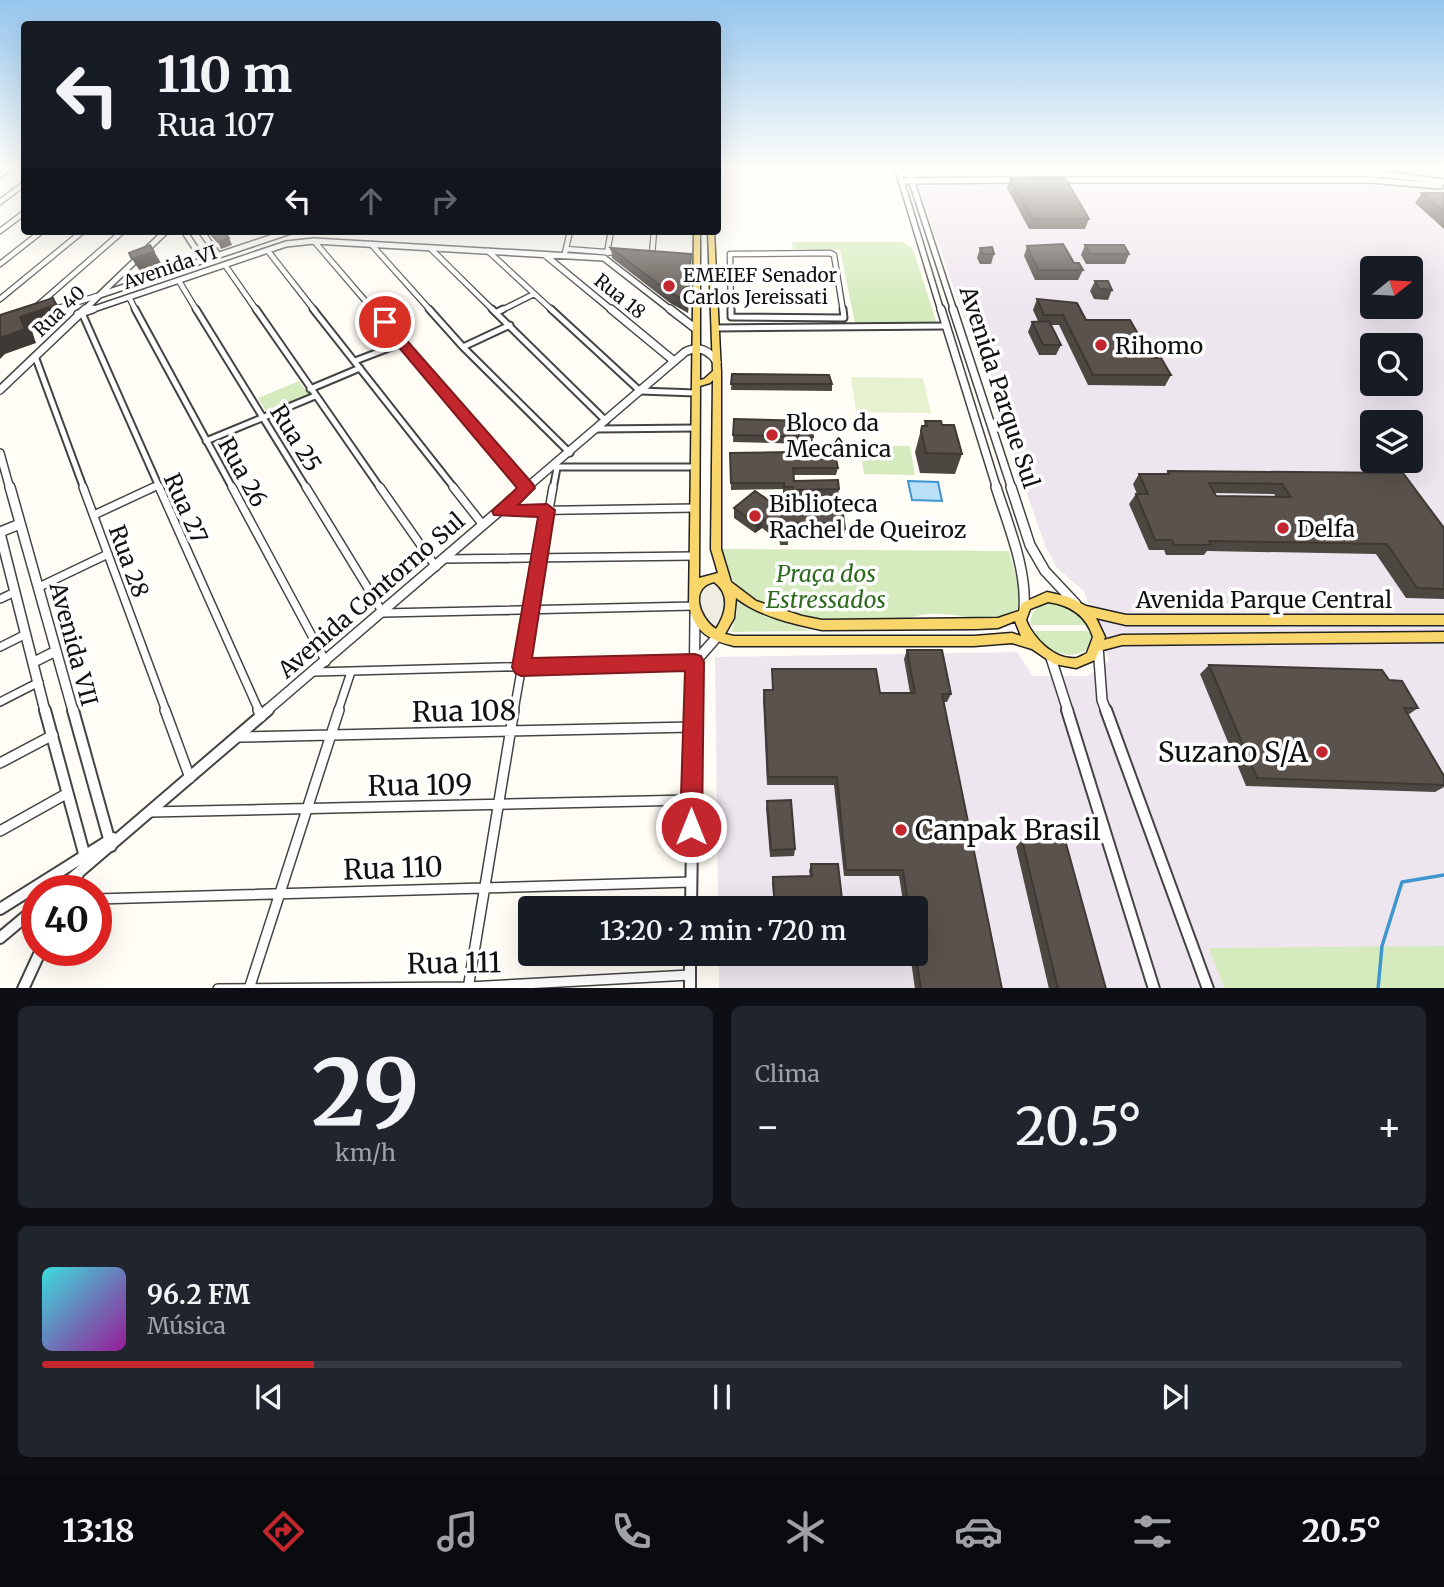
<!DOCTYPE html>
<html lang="pt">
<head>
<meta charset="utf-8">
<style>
  body { margin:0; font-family:Merriweather,serif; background:#20242c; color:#f1f3f6; height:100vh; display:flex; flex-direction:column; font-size:26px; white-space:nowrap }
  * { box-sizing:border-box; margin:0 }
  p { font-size:23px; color:#9ea1a6 }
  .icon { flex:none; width:38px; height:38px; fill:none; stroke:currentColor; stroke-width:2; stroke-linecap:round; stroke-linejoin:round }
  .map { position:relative; height:988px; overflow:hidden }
  .side { display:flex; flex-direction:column; gap:18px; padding:18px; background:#0d0f14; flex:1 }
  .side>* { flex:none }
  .guide { position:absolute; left:21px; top:21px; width:700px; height:214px; border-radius:7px; box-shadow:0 7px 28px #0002; background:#171b24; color:#f1f3f6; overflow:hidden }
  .needle { width:46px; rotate:72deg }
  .controls { position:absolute; left:1360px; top:256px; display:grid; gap:14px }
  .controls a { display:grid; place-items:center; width:63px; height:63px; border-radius:7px; background:#171b24; box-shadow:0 7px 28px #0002; font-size:35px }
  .speed { position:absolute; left:21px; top:875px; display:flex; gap:14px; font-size:35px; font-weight:700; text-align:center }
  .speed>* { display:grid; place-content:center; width:91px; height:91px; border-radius:50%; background:#171b24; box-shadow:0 7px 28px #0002; line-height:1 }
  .speed .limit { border:10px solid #d22; background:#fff; color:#111 }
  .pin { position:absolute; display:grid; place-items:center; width:60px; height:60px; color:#fff; margin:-30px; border:4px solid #fff; border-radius:50%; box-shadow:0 2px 7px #0007 }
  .me { position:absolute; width:77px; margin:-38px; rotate:0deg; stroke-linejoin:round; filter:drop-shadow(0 0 5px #0008) }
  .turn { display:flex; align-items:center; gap:24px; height:147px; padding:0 21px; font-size:32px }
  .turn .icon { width:91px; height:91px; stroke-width:2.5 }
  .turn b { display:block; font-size:49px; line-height:60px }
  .lanes { display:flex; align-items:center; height:66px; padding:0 21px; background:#0003; justify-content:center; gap:35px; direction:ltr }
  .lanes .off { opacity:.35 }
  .big { font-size:52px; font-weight:600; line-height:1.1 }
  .side .tile { flex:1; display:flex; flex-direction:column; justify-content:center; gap:10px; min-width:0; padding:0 24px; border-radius:10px; background:#20242c }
  .side .dial { align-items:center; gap:0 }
  .dial b { font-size:91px; line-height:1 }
  .song { display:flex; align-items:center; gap:21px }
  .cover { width:84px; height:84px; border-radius:10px; background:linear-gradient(135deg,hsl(180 70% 55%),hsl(300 70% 35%)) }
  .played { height:7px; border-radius:4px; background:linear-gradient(90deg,#c4262e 20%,#363941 20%) }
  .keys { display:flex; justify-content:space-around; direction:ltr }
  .heat { display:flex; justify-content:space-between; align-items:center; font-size:38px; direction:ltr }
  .side .tiles { flex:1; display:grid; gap:18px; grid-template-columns:1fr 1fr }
  .tile:last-child { grid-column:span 2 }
  .trip { position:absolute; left:518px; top:896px; width:410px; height:70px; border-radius:7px; background:#171b24; box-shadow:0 7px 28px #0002; font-weight:600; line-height:70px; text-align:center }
  .tab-bar { display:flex; height:112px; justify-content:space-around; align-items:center; background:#090b0e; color:#9ea1a6 }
  .tab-bar .icon { width:49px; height:49px }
  .tab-bar .selected { color:#c4262e }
  .tab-bar b { font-size:32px; color:#f1f3f6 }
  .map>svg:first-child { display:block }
  .industrial { fill:#eee6ef; fill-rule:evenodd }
  .green { fill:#d5ebbd }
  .pitch { fill:#e6f2cf }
  .plaza { fill:#f1ede2 }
  .water { fill:#b9e0f7; stroke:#3f96cf; stroke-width:2 }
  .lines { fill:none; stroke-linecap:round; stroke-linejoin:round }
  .stream { stroke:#3f96cf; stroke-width:3.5 }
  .minor-far3-casing { stroke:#444; stroke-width:7 }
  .minor-far2-casing { stroke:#444; stroke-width:9 }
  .minor-far1-casing { stroke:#444; stroke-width:10 }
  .minor-casing { stroke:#444; stroke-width:12 }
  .tertiary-far3-casing { stroke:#444; stroke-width:8 }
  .tertiary-far2-casing { stroke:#444; stroke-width:10 }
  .tertiary-far1-casing { stroke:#444; stroke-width:12 }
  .tertiary-casing { stroke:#444; stroke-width:14 }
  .primary-casing { stroke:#222; stroke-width:3 }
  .minor-far3 { stroke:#fff; stroke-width:4.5 }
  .minor-far2 { stroke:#fff; stroke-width:5 }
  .minor-far1 { stroke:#fff; stroke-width:7 }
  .minor { stroke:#fff; stroke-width:9 }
  .tertiary-far3 { stroke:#fff; stroke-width:5 }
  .tertiary-far2 { stroke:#fff; stroke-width:7 }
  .tertiary-far1 { stroke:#fff; stroke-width:9 }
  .tertiary { stroke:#fff; stroke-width:10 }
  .primary { fill:#f9d66b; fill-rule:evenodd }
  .wall { fill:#4d4742; fill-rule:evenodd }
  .shaded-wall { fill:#3f3936 }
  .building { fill:#5a524d; stroke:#3f3936; stroke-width:2; fill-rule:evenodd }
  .route { fill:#c4262e; stroke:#7f191e; stroke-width:2 }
  .poi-dot { fill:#c4262e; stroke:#fff; stroke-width:2.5 }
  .labels { text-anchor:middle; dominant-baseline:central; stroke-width:7; stroke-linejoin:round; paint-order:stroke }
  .far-street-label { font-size:19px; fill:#111; stroke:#fff }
  .far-poi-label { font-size:19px; fill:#111; stroke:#fff; text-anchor:start }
  .poi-label { font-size:23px; fill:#111; stroke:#fff; text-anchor:start }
  .street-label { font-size:23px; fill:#111; stroke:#fff }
  .park-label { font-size:23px; font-style:italic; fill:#2f6b1f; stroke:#fff }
  .near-street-label { font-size:28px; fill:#111; stroke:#fff }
  .near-poi-label { font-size:28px; fill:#111; stroke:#fff; text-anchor:end }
</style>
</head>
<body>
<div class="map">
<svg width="1444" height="989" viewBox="0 0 1444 989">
  <rect width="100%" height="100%" fill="#fffdf5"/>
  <!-- industrial -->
  <path class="industrial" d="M911,167H1444V988H719V954H915V908H718L715,657L1017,652L1033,676H1088L1109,660L1084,591L1057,568L1046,548ZM1372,268H1410V306H1372ZM1372,345H1410V383H1372ZM1372,422H1410V460H1372Z"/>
  <!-- green -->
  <path class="green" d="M792,242H903L913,249L936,321L923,323H855L840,250L793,249Z
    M299,381L309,395L267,413L258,398Z
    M860,446H910L915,475L864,474Z
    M721,549L1009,551L1022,598L1017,611C991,626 957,612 928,614C921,614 914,617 907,618C849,626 730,627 721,549Z
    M736,600L764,616L811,631L731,632L737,613Z
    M1046,603C1067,602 1077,611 1089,625H1031C1030,613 1036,607 1046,603Z
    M1032,631H1091L1090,646L1085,651C1064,661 1044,649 1032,631Z
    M1444,946V989L1224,988L1209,948Z"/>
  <!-- pitch -->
  <path class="pitch" d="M851,377L923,378L931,413L856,412Z"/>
  <!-- plaza -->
  <path class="plaza" d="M712,581L722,585L726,602L719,626L712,629L705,620L699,594L702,585Z"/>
  <!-- water -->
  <path class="water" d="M908,481L938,482L942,501L912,500Z"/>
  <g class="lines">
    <!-- stream -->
    <path class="stream" d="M1378,989L1382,946L1402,882L1444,875"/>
    <defs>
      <path id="minor-far3" d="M0,175L11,167
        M0,202L24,184
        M0,231L24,213
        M314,241L374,311
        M371,244L431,311
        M430,248L494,311
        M566,249L617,253
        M268,251L315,311
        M488,251L553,311
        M565,253L570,231
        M607,253L611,231
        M652,255L654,231
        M0,264L42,231
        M225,265L257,311
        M179,281L197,311
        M129,297L136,311
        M0,299L83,231
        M37,306L123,231
        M52,310L97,296
        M500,311L534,294
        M731,311L730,254L830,253L834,255L843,311"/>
      <path id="minor-far2" d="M135,309L233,489
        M196,309L307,489
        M256,309L381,489
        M313,309L455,489
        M373,309L527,488
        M429,309L463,347L570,453
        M492,309L606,421
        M551,309L640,391L696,393
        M731,309V317L844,318L843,309
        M52,310L55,309
        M497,312L503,309
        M82,313L160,489
        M715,328L946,326
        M463,347L510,325
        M35,356L84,489
        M355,361L402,343
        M310,389L360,368
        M597,429L696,428
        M206,441L315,396
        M554,467H696
        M151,489L157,486
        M553,489L557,468"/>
      <path id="minor-far1" d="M83,487L166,711
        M159,487L259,711
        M232,487L326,662
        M306,487L383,613L694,606
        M380,487L436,567
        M453,487L483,525
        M500,511L695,508
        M94,515L154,487
        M443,559L694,556
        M39,587L108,554
        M0,599L15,592
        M0,647L26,634
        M314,672L695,662
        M0,702L39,682
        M338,711L351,672
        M514,711L553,487"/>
      <path id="minor" d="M165,710L190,778
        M258,710L261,717
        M239,737L692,727
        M0,763L53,735
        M150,812L691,800
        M0,831L66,794
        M96,899L691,882
        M218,989L468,987L690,975
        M249,989L339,710
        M468,989L514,710"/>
      <path id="tertiary-far3" d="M897,167L941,311
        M907,167L954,311
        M899,174L1346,173L1392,175L1444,182
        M1057,180H1371L1440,186
        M901,181L1017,180
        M184,231L203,260
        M201,231L218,255
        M545,255L613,311
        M100,295L291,231
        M83,311L166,231
        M88,311L286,244L314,241L604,258L672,311"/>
      <path id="tertiary-far2" d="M611,309L674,361
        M670,309L696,329
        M941,309L997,489
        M953,309L1012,489
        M78,314L93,309
        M0,390L85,309
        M0,453L10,489
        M525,489L685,352C698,345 709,350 717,362"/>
      <path id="tertiary-far1" d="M10,487L73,711
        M996,487C1008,525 1027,569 1024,609
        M1011,487L1030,545L1045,571L1076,604
        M0,532L20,524
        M0,533L45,711
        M1098,646L1102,700L1106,711
        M1051,658L1068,711
        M34,662L56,651
        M695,662L717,637
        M266,711L527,487
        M694,711L695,614"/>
      <path id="tertiary" d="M45,710L85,857
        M73,710L111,846
        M1067,710L1154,989
        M1106,710L1208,989
        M57,891L268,710
        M70,891L78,874
        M691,908L694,710
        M0,909L113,838
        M0,938L37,907
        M690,954V989
        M23,989L41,950"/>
      <path id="primary" d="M694,231H700V380L704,379L713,371L708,231H714L721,372V549L731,582L756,601L802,616L822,620L998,618L1019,611L1022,603L1047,592L1069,597L1086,606L1126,615H1444V625H1126L1096,618L1105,637L1104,640L1122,635L1444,632V642L1122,645L1099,651L1095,660L1076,668L1054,664L1032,649L1012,643L974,646H734C710,640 695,633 689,606ZM713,380L711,549L718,573L699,578L700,386L710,383ZM714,582C731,594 726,614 716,629C699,618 689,588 714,582ZM736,598C759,616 793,624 822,630L976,629L998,628L1015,621L1021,636L1012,633L974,636H734L725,634L734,618ZM1048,602C1070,605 1086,615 1093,637L1087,653C1083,655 1080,657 1077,658C1055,661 1033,638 1026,620L1030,609Z"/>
    </defs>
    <!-- minor-far3 casing -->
    <use href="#minor-far3" class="minor-far3-casing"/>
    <!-- minor-far2 casing -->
    <use href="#minor-far2" class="minor-far2-casing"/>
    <!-- minor-far1 casing -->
    <use href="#minor-far1" class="minor-far1-casing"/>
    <!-- minor casing -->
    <use href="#minor" class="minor-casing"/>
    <!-- tertiary-far3 casing -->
    <use href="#tertiary-far3" class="tertiary-far3-casing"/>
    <!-- tertiary-far2 casing -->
    <use href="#tertiary-far2" class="tertiary-far2-casing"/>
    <!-- tertiary-far1 casing -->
    <use href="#tertiary-far1" class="tertiary-far1-casing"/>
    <!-- tertiary casing -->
    <use href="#tertiary" class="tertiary-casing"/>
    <!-- primary casing -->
    <use href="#primary" class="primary-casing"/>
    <!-- minor-far3 -->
    <use href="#minor-far3" class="minor-far3"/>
    <!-- minor-far2 -->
    <use href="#minor-far2" class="minor-far2"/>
    <!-- minor-far1 -->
    <use href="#minor-far1" class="minor-far1"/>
    <!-- minor -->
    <use href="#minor" class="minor"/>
    <!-- tertiary-far3 -->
    <use href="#tertiary-far3" class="tertiary-far3"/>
    <!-- tertiary-far2 -->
    <use href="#tertiary-far2" class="tertiary-far2"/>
    <!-- tertiary-far1 -->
    <use href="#tertiary-far1" class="tertiary-far1"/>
    <!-- tertiary -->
    <use href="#tertiary" class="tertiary"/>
    <!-- primary -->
    <use href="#primary" class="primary"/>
  </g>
  <!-- wall -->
  <path class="wall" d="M1010,178L1089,219L1085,229H1029L1007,188Z
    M1422,193H1444V229L1415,203Z
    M1085,245L1129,254L1125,264H1086L1081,255Z
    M1027,246L1074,263L1083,270L1078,280H1035L1024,256Z
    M611,248L691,264L688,313L670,303L612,258Z
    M980,248L994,254L991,264H980L977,258Z
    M1095,281L1112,290L1108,300L1094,299L1090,291Z
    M1037,299L1086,320L1171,375L1165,386L1088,385L1059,325H1051L1061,345L1056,355H1039L1028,332L1032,322L1038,321L1033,310Z
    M732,374L832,384V391L731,390Z
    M734,419L813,437L812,444L733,442Z
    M925,421L942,425L962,454L955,474L920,473L915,452L922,426H924Z
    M730,453L791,459L838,468L836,475H794V481L839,489L838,496L792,497V494H783V489L731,490Z
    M1168,471L1403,473L1444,528V599L1406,598L1376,554L1207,551L1204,555H1166L1164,550H1149L1129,504L1136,494H1137L1133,484L1139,474H1166ZM1214,493L1274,494L1276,497L1216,496Z
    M828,499L845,529L843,538H829L828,533H788V545H780L779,533L770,534L762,528L755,533L734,518V508L776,511H827Z
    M907,650L951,694L947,702H943L1002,989H915L910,954H915V908H904L899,876H844L834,785H767L763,699L764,690H772V669L880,693H910L904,659Z
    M1209,665L1389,680L1418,708L1408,715L1444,776V787L1435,792L1246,786L1200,674Z
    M767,801L795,849L794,856L770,857L766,808Z
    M1022,840L1106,989H1049L1016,847Z
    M811,864L843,908H774L772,883L773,877H810L809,871Z"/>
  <!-- shaded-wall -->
  <path class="shaded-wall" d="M229,238L232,245L221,249L218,242Z
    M150,245L163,266L141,273L132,259Z
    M691,254V264L688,313V302Z
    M53,298L63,312L66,319L32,331L36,343L5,354L0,359V338L20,317Z
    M762,518V528L755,533L756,524Z"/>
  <!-- building -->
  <path class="building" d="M1010,178H1065L1089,219H1033Z
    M1422,193H1444V212Z
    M214,231H223L229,238L218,242L209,232Z
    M1063,244L1074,263H1079L1083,270H1038L1027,246Z
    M150,245L154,252L132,259L129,253Z
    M1085,245H1124L1129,254H1090Z
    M992,247L994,254H983L980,248Z
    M611,248L691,254L688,302L670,293Z
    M1095,281H1108L1112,290L1099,289Z
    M53,298L56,305L20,317L25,329L0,338V315Z
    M1037,299L1077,303L1086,320H1130L1152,358H1161L1171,375H1093L1063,315H1044Z
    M1049,321L1061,345H1043L1032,322Z
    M732,374L829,375L832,384H731Z
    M734,419L812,421L813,437L733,435Z
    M925,421H941L942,425H954L962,454L926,453L921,431L922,426H927Z
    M791,452V459H836L838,468H793L794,481L838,480L839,489L793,490V487H784V483H731L730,453Z
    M1168,471L1403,473L1444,528V589L1417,588L1387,544L1209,541L1211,545H1174L1172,540H1155L1136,494H1148L1139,474H1169ZM1209,483L1282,484L1291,497L1216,496Z
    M755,491L777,506L770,511H829L828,499H841L845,529H831L830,523H788L789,535H781L780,524H770L762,518L756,524L734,508Z
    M907,650H942L951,694H942L1002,989H921L915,952V908H909L903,870H846L837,777H768L764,690H773L772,669H876L880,693H915Z
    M1209,665L1382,670L1389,680L1402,681L1418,708H1404L1444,776V785L1257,778Z
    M791,800L795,849L771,850L767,801Z
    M1022,840H1065L1106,989H1058Z
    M811,864H838L843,908H775L773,877L812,876Z"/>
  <!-- sky -->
  <linearGradient id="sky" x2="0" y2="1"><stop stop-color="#95c6ee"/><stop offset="0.55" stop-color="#fffefa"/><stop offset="1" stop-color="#fffefa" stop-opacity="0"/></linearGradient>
  <rect width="1444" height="305" fill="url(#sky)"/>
  <!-- route -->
  <path class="route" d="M385,318L389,320L533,484L535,488L518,505L547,504L555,510L532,658L695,654L701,656L704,662L702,827L699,835L691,838L683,835L680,827L685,671L521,676L515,673L512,667L538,517L494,515L492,511L517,488L380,325V320Z"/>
  <!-- markers -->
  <g class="poi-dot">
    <circle cx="669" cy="286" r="7"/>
    <circle cx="1101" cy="345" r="7"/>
    <circle cx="772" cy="435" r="7"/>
    <circle cx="755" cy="516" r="7"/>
    <circle cx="1283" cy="528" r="7"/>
    <circle cx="1322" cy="752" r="7"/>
    <circle cx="901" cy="830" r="7"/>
  </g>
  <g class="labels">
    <!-- far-street labels -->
    <g class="far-street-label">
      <text transform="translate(170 267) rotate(-19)">Avenida VI</text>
      <text transform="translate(620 296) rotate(39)">Rua 18</text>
      <text transform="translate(59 311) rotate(-44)">Rua 40</text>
    </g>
    <!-- far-poi labels -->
    <g class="far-poi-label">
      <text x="683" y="275">EMEIEF Senador<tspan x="683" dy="22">Carlos Jereissati</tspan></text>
    </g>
    <!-- poi labels -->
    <g class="poi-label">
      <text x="1115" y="345">Rihomo</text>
      <text x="786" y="422">Bloco da<tspan x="786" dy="26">Mecânica</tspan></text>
      <text x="769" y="503">Biblioteca<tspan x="769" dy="26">Rachel de Queiroz</tspan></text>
      <text x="1297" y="528">Delfa</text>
    </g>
    <!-- street labels -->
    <g class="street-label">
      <text transform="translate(1000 387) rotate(72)">Avenida Parque Sul</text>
      <text transform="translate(296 438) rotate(58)">Rua 25</text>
      <text transform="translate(243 472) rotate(61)">Rua 26</text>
      <text transform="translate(186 508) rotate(66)">Rua 27</text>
      <text transform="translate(129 561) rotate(70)">Rua 28</text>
      <text transform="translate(371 595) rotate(-41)">Avenida Contorno Sul</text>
      <text x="1264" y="599">Avenida Parque Central</text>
      <text transform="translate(74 644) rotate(75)">Avenida VII</text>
    </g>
    <!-- park labels -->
    <g class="park-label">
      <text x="826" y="573">Praça dos<tspan x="826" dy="26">Estressados</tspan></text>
    </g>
    <!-- near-street labels -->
    <g class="near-street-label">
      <text transform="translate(464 711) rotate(-1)">Rua 108</text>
      <text transform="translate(420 785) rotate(-1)">Rua 109</text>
      <text transform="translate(393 868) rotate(-2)">Rua 110</text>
      <text transform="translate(454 963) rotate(-1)">Rua 111</text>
    </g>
    <!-- near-poi labels -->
    <g class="near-poi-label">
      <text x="1308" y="752">Suzano S/A</text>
      <text x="915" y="830" text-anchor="start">Canpak Brasil</text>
    </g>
  </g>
</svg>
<div class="controls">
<a><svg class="needle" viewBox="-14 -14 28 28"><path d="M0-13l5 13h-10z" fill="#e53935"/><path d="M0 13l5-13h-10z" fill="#9ea1a6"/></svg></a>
<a><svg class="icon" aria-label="search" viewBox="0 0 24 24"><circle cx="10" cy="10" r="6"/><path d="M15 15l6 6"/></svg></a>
<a><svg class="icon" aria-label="layers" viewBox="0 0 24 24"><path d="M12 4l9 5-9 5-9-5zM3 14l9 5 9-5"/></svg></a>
</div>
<div class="speed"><div class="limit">40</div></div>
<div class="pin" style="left:385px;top:322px;background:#d93025"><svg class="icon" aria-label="arrive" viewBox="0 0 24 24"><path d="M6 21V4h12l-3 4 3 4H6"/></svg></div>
<svg class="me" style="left:691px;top:827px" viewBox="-20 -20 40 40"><circle r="17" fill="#c4262e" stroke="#fff" stroke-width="3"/><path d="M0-11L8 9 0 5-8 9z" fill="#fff"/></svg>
<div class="trip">13:20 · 2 min · 720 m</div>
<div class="guide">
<div class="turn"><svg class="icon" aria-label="left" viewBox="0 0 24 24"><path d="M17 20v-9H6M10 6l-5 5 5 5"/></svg><div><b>110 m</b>Rua 107</div></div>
<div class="lanes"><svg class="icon" aria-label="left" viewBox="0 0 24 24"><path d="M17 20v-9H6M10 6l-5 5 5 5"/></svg><svg class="icon off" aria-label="ahead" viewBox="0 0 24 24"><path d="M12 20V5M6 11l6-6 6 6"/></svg><svg class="icon off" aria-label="right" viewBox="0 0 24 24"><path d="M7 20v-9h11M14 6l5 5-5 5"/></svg></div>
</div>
</div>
<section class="side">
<div class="tiles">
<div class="tile dial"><b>29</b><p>km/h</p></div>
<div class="tile"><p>Clima</p>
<div class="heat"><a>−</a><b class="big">20.5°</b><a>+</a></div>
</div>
<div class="tile">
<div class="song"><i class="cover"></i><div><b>96.2 FM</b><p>Música</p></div></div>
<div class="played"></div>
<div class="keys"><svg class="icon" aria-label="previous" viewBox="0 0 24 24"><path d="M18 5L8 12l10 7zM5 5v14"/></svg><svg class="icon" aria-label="pause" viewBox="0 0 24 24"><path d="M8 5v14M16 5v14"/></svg><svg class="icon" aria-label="next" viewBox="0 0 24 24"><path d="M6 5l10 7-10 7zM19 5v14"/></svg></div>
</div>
</div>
</section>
<nav class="tab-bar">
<b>13:18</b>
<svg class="icon selected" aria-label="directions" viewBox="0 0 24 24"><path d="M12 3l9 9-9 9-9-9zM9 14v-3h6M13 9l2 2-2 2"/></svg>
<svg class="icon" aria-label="music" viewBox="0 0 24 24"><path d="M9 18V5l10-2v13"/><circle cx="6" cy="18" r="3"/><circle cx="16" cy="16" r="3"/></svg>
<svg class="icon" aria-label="phone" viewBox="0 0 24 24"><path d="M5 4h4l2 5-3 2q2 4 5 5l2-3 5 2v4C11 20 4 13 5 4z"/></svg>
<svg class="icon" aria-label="climate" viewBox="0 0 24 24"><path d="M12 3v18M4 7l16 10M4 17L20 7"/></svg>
<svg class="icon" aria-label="car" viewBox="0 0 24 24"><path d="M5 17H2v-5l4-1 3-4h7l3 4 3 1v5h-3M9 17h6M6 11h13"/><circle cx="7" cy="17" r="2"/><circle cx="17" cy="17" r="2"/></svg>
<svg class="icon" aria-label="filters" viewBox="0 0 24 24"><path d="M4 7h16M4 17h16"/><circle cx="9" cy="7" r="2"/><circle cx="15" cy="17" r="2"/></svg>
<b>20.5°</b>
</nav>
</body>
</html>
